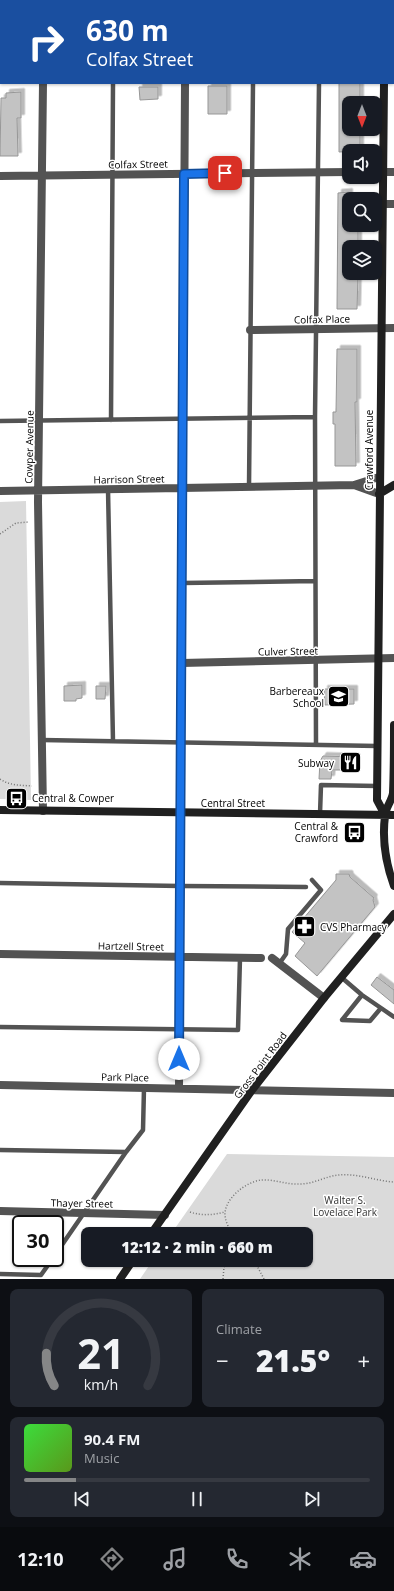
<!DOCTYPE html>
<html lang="en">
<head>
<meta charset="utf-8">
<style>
  body { margin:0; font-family:"Open Sans",sans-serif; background:#242831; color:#f1f3f6; height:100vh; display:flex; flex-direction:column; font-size:15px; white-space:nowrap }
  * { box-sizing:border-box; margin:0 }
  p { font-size:13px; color:#9ea1a6 }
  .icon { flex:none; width:22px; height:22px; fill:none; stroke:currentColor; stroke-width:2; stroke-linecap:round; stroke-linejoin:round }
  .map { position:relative; height:1279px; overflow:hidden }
  .details { display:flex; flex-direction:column; gap:10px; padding:10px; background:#0d0f14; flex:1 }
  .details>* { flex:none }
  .hud { position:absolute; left:0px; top:0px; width:394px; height:84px; box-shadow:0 1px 3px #0004; background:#1a4fa0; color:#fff; overflow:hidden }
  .needle { width:26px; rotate:180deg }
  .tools { position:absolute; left:342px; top:96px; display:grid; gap:8px }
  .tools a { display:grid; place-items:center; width:40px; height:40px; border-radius:8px; background:#171b24; box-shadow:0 1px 3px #0004; font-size:20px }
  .speed { position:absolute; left:12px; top:1215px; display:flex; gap:8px; font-size:20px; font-weight:700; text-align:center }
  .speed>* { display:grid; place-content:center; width:52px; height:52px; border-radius:50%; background:#171b24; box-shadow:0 1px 3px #0004; line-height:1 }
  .speed .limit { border:2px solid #111; border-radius:6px; background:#fff; color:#111 }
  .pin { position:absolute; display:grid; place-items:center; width:34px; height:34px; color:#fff; margin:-17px; border-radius:8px; box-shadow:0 2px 6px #0006 }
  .me { position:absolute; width:44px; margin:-22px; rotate:0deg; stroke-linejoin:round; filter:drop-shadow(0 0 3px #0008) }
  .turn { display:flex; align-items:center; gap:14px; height:84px; padding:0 20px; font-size:18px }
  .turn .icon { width:52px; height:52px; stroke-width:2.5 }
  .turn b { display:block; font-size:28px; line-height:34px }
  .big { font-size:30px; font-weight:800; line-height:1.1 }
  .details .widget { flex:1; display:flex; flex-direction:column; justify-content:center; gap:6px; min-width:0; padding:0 14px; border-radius:8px; background:#242831 }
  .details .dial { align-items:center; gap:0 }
  .dial svg { height:104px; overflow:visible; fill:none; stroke:#363941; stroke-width:7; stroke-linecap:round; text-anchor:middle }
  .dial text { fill:#f1f3f6; stroke:none }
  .song { display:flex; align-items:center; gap:12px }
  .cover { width:48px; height:48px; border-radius:6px; background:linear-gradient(135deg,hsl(120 70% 55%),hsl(90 70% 35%)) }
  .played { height:4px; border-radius:2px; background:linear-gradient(90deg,#858687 15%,#363941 15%) }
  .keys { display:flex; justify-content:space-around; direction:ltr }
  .heat { display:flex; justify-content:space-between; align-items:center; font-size:22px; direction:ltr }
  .details .tiles { flex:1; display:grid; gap:10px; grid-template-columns:1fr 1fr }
  .widget:last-child { grid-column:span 2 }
  .trip { position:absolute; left:81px; top:1227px; width:232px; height:40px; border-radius:8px; background:#171b24; box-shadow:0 1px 3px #0004; font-weight:800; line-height:40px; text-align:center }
  .dock { display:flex; height:64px; justify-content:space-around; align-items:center; background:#090b0e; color:#9ea1a6 }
  .dock .icon { width:28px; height:28px }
  .dock .on { color:#858687 }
  .dock b { font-size:18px; color:#f1f3f6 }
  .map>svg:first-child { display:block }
  .green { fill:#dadada }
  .building { fill:#c3c3c3; stroke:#979797; filter:url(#shadow) }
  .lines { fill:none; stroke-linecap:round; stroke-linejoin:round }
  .path { stroke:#757575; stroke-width:1.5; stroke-dasharray:1 2; stroke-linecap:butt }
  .lane { stroke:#535353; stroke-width:4.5 }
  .street { stroke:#535353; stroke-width:8 }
  .secondary { stroke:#202020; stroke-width:8 }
  .route-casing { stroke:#114b97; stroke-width:10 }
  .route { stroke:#1a73e8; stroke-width:7 }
  .labels { text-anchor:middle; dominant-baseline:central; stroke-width:3; stroke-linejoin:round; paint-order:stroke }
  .street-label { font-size:10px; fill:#000; stroke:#fff }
  .poi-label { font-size:10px; fill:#000; stroke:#fff; text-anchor:end }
  .park-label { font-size:10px; fill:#313131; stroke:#fff }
</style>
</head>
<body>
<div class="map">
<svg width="394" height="1279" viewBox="0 0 394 1279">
  <defs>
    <filter id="shadow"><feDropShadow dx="3.5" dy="-3.5" stdDeviation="0" flood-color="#0004"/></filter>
  </defs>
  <rect width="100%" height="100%" fill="#fff"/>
  <!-- green -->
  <path class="green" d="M26,501L31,800L0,799V502Z
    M227,1154L394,1157V1279H140L153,1260H306V1234H171Z"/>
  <!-- building -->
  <path class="building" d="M339,83H360V103H349V129H360V151L339,152Z
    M208,86H227V114H208Z
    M139,87H158V99L140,100Z
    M21,92V118H17L18,156H0L1,98H6V93Z
    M349,192V225H358V245H349V275H358L357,309H337L338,193Z
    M337,349H357V402H355L356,466H335V424H333V412H336Z
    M82,685V698L76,699V701H64V686Z
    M96,686H106L105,699H96Z
    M324,689H354V704L325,705Z
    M323,756L356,757V770H332L331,779H319L320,761Z
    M336,874H349L350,877L374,898L373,900L375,907L317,976L295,956L305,943L292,932L336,880Z
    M377,977L394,990V1004L371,985Z"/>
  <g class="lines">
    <!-- path -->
    <path class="path" d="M0,534L16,523L29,522
      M0,779C10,786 21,785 32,786
      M190,1212C202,1216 213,1215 225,1212
      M232,1234C229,1228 225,1221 225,1214C225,1198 246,1182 261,1180C274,1179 287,1185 300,1184C314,1184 326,1176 339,1175C357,1173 376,1181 394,1182
      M253,1260L256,1264L264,1279
      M223,1279L224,1267L229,1260"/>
    <!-- lane -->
    <path class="lane" d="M114,1V0
      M254,1V0
      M320,1V0
      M111,420L113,83
      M0,421L315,417
      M249,487L253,83
      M108,489L113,741
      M182,583L315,581
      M42,740L377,746
      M316,745L315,417L319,83
      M320,814L321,785L377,786
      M0,883L180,886L306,887
      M279,964L286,954L288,929L321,890L312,880
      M341,977L362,995L381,1008L370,1021L342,1020L362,995
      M381,1008L394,1017
      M0,1027L238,1030L240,958
      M0,1150L126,1152
      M55,1255L126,1152L143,1130L144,1088
      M0,1274L41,1275L53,1258"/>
    <!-- street -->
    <path class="street" d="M43,1V0
      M185,1V0
      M393,46H394
      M375,172H394
      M0,176L349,172
      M382,204H394
      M250,330L394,328
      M354,485L379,494
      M0,491L354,485L379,477
      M182,663L394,658
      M43,811L38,502L43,83
      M0,954L261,958
      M272,958L324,998
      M0,1085L394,1093
      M179,1088L185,83
      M0,1211L165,1215"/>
    <!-- secondary -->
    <path class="secondary" d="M385,1V0
      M384,83L377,800L385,815
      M379,494L394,485
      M394,725C394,748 394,770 393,793C392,801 385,808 385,816C382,839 386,864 394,886
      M0,810L394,815
      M151,1234L252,1090L324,998L394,914
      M120,1279L133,1260"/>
  </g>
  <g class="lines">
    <defs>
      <path id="route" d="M179,1059L184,174L225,173"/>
    </defs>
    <!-- route casing -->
    <use href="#route" class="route-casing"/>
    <!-- route -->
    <use href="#route" class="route"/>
  </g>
  <!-- icons -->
  <defs>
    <symbol id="school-square" viewBox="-11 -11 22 22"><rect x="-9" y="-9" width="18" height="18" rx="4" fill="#000" stroke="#fff"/><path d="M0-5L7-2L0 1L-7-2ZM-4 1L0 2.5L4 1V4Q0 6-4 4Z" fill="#fff"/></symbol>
    <symbol id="restaurant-square" viewBox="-11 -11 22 22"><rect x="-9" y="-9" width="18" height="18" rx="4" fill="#000" stroke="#fff"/><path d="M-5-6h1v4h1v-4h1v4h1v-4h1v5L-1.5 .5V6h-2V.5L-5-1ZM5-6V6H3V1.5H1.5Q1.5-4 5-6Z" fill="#fff"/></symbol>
    <symbol id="bus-square" viewBox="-11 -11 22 22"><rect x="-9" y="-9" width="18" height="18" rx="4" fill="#000" stroke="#fff"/><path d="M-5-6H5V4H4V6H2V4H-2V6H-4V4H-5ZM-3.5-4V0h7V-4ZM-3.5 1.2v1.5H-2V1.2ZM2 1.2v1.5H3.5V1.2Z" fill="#fff"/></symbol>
    <symbol id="pharmacy-square" viewBox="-11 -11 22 22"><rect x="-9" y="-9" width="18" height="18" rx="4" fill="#000" stroke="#fff"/><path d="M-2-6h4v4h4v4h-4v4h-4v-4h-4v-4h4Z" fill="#fff"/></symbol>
  </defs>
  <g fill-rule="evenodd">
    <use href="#school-square" x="326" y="684" width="25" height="25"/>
    <use href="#restaurant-square" x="338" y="750" width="25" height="25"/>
    <use href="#bus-square" x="4" y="786" width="25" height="25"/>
    <use href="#bus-square" x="342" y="820" width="25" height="25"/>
    <use href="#pharmacy-square" x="292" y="914" width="25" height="25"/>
  </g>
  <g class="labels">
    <!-- street labels -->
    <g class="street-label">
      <text transform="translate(138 164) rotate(-1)">Colfax Street</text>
      <text transform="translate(322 319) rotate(-1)">Colfax Place</text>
      <text transform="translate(29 447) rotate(-89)">Cowper Avenue</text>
      <text transform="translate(369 450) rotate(-90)">Crawford Avenue</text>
      <text transform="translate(129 479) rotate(-1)">Harrison Street</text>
      <text transform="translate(288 651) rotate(-1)">Culver Street</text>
      <text x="233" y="803">Central Street</text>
      <text transform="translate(131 946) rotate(1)">Hartzell Street</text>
      <text transform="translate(260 1065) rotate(-53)">Gross Point Road</text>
      <text transform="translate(125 1077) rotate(1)">Park Place</text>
      <text transform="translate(82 1203) rotate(1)">Thayer Street</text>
    </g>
    <!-- poi labels -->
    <g class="poi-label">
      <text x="324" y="691">Barbereaux<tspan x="324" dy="12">School</tspan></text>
      <text x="334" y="763">Subway</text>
      <text x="32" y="798" text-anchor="start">Central &amp; Cowper</text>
      <text x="338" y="826">Central &amp;<tspan x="338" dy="12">Crawford</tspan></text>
      <text x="320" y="927" text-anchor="start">CVS Pharmacy</text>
    </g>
    <!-- park labels -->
    <g class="park-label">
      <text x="345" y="1200">Walter S.<tspan x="345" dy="12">Lovelace Park</tspan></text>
    </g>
  </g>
</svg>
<div class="tools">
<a><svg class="needle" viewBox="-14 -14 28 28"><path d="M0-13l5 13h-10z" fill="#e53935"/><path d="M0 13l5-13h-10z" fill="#9ea1a6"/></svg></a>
<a><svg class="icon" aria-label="sound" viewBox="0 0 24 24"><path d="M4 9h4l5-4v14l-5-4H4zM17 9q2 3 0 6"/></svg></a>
<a><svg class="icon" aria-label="search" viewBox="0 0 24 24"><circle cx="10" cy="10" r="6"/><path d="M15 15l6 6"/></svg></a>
<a><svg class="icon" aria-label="layers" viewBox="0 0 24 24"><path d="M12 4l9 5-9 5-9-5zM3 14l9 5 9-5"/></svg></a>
</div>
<div class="speed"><div class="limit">30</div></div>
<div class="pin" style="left:225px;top:173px;background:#d93025"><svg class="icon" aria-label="arrive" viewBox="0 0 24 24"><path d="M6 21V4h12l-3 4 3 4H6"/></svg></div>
<svg class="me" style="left:179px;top:1059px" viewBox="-20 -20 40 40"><circle r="19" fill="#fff"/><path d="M0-13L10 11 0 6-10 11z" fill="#1a73e8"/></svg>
<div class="trip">12:12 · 2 min · 660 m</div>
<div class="hud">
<div class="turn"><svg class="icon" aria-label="right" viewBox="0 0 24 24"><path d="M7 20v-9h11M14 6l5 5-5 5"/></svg><div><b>630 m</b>Colfax Street</div></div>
</div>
</div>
<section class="details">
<div class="tiles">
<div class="widget dial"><svg viewBox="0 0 100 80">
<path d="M14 69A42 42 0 1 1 86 69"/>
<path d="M14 69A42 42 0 0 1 8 44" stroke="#858687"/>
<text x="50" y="56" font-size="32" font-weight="700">21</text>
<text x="50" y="72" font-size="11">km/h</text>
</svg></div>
<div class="widget"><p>Climate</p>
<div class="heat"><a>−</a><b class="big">21.5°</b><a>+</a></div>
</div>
<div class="widget">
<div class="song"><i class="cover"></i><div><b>90.4 FM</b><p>Music</p></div></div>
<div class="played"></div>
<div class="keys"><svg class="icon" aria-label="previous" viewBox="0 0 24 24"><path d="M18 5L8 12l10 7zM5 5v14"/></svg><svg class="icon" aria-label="pause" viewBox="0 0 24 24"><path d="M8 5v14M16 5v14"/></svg><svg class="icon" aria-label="next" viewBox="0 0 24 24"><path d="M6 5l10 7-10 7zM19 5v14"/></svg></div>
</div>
</div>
</section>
<nav class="dock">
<b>12:10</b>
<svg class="icon on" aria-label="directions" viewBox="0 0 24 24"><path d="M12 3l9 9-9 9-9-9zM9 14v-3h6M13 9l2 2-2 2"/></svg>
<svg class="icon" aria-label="music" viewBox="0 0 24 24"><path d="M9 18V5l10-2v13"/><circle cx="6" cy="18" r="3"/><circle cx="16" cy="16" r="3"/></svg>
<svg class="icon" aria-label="phone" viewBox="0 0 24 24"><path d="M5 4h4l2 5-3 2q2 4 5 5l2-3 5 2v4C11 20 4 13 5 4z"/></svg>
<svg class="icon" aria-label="climate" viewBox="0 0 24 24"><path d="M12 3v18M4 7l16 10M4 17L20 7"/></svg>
<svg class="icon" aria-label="car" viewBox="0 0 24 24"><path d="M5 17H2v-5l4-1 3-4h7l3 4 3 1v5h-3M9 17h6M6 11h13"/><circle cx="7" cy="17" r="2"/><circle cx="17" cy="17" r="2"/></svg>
</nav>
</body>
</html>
